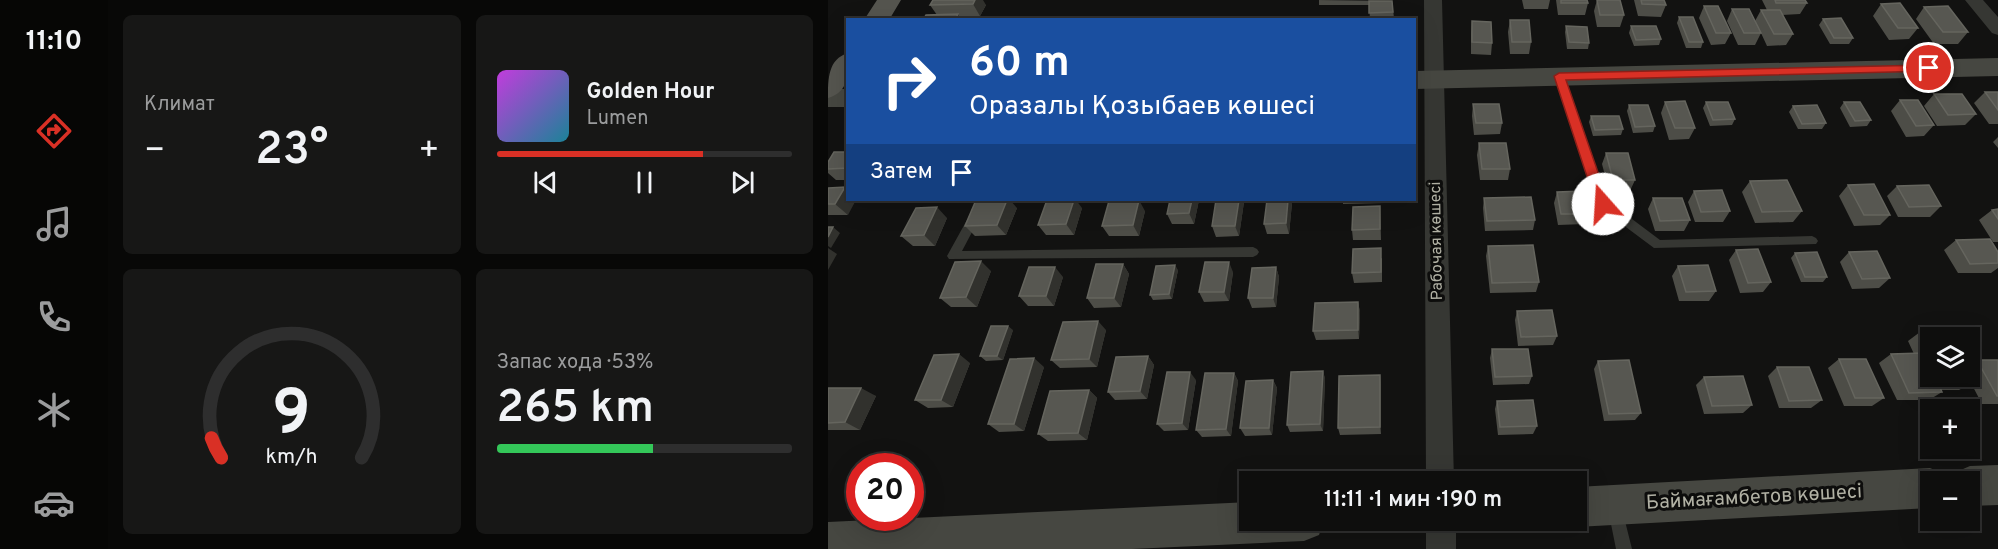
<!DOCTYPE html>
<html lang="ru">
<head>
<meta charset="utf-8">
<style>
  body { margin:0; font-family:Overpass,sans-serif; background:#171716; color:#f1f3f6; height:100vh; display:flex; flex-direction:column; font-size:22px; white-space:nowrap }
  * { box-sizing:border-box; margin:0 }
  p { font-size:20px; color:#9b9c9d }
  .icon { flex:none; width:33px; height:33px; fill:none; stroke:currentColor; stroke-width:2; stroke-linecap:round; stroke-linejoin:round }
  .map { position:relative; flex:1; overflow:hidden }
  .side { display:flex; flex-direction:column; gap:15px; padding:15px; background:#080807; width:720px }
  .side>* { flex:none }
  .top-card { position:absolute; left:18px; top:18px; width:570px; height:183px; border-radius:0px; box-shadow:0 6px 24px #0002,0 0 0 2px #2e2e2e; background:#1a4fa0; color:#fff; overflow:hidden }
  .controls { position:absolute; left:1092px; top:327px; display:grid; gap:12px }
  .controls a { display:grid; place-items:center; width:60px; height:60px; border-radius:0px; background:#0e0e0d; box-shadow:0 6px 24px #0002,0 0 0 2px #2e2e2e; font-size:30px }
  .speed { position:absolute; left:18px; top:453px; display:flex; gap:12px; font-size:30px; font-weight:700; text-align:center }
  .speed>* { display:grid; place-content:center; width:78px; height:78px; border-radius:50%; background:#0e0e0d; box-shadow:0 6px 24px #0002,0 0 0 2px #2e2e2e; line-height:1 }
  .speed .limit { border:9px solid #d22; background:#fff; color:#111 }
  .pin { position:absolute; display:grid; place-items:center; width:51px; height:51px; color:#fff; margin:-26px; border:3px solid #fff; border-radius:50%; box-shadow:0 2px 6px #0007 }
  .me { position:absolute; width:66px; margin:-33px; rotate:341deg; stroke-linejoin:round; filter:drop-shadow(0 0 4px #0008) }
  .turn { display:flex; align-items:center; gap:21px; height:126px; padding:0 24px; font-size:27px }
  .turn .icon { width:78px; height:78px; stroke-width:2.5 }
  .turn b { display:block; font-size:42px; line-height:51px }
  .then { display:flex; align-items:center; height:57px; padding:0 24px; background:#0003; gap:12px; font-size:22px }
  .big { font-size:45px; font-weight:600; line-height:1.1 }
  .side .card { flex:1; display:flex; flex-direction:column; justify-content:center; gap:9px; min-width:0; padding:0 21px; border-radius:9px; background:#171716 }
  .side .dial { align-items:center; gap:0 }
  .dial svg { height:156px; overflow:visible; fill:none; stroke:#2e2e2e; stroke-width:7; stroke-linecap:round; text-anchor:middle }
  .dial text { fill:#f1f3f6; stroke:none }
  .song { display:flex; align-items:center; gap:18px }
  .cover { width:72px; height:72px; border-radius:9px; background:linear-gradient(135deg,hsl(290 70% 55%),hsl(190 70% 35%)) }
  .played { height:6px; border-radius:3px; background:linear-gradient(90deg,#d93025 70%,#2e2e2e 70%) }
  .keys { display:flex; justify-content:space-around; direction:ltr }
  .heat { display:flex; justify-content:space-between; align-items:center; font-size:33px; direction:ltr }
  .charge { height:9px; border-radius:4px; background:linear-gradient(90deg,#34c759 53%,#2e2e2e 0) }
  .side .tiles { flex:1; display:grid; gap:15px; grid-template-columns:repeat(2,1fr) }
  .trip { position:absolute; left:411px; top:471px; width:348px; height:60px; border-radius:0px; background:#0e0e0d; box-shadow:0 6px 24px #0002,0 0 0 2px #2e2e2e; font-weight:600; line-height:60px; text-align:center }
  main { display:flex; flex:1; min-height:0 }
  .dock { display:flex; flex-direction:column; width:108px; justify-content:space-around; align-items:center; background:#060605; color:#9b9c9d }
  .dock .icon { width:42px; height:42px }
  .dock .on { color:#d93025 }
  .dock b { font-size:27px; color:#f1f3f6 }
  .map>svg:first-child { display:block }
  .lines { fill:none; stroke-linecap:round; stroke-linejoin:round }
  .lane { fill:#363733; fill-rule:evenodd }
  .street { fill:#363733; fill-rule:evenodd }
  .secondary { fill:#464741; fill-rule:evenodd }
  .primary { fill:#55554f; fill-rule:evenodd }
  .wall { fill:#4d4d47 }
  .shaded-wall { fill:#31312d }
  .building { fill:#575751; stroke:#65655e; stroke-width:1.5 }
  .route { fill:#d93025; stroke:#8d1f18; stroke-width:1.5 }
  .labels { text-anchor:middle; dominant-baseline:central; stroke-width:6; stroke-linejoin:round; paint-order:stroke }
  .street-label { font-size:16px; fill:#b1b1a4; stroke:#0d0d0c }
  .near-street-label { font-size:20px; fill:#b1b1a4; stroke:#0d0d0c }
</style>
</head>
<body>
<main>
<nav class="dock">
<b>11:10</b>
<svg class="icon on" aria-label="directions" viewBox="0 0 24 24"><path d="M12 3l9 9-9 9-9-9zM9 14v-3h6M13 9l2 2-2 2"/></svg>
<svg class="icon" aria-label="music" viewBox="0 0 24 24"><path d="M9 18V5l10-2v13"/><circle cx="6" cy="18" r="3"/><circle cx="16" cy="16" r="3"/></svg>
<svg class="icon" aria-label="phone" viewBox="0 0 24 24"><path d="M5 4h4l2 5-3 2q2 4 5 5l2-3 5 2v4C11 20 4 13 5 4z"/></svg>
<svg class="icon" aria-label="climate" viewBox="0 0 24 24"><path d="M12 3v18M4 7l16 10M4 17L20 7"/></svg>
<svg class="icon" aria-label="car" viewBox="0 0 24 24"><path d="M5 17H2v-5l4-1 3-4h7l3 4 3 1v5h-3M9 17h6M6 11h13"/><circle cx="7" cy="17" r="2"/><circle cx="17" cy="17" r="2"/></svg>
</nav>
<section class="side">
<div class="tiles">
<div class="card"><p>Климат</p>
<div class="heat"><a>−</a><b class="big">23°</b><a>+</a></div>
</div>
<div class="card">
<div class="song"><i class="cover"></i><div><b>Golden Hour</b><p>Lumen</p></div></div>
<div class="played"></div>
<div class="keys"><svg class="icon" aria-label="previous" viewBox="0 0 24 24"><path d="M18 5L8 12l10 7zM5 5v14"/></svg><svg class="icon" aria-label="pause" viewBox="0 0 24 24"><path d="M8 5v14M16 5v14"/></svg><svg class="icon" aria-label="next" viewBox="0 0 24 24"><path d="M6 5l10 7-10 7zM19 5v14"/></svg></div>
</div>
<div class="card dial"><svg viewBox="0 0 100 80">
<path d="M14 69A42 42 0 1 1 86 69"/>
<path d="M14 69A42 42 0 0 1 9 59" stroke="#d93025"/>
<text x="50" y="56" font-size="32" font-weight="700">9</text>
<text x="50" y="72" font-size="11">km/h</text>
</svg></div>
<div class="card"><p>Запас хода · 53%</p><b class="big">265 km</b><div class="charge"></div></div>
</div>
</section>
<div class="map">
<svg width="1170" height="549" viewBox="0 0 1170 549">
  <rect width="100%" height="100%" fill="#121211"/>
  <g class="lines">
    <!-- lane -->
    <path class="lane" d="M731,73L736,76L780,201L832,240L984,236L988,238L990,241L988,244L826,248L771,207L726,76Z
      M150,200H161L134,251L425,247L429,249L431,252L429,255L425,257L121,259L119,256Z
      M787,502L792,504L794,509L804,549H788L780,509L782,504Z"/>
    <!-- street -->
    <path class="street" d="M596,0H614L626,482H598Z
      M1137,0H1155L1170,17V35L1164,33Z
      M598,520H628V549H598Z"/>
    <!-- secondary -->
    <path class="secondary" d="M1170,58V76L586,89V71Z
      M0,89H20V107H0Z
      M1170,465V505L1142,506V482H1124L1128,472L1142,466Z
      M1102,468L1116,474L1119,482H1102V508L748,527L733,520H748V487Z
      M422,502V520H496L491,535L476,541L304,549H0V522Z"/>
    <!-- primary -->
    <path class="primary" d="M49,0H73L61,20H36Z
      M20,53C20,72 22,92 0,98C0,79 0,59 20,53Z"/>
  </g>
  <!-- wall -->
  <path class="wall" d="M105,0L158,5L152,16H131L133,20L109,15L102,5Z
    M491,0L564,1L566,18L542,19L541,5H491Z
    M694,0H722L720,9H696Z
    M728,0H759L760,3L757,15H730Z
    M769,0L796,15L792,27H769L766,11Z
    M806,0H836L838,5L833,17L810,16Z
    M934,0H977L979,3L972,14L954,15L965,34L958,45L939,46L933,33L927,45H910L899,21L904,9L927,21L933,10H939Z
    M1053,4L1090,28L1081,39L1061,40L1045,16Z
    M876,6L903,33L897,44L883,45L871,18Z
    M1096,7L1140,32L1130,44H1106L1088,19Z
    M851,17L875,42L873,48H858L849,23Z
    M995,19L1025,38L1021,44H1002L991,25Z
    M682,20L703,42L701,54H682L680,32Z
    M644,21L664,43L663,55L643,54V33Z
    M738,26L761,43L760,49H739L737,32Z
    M803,26L833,39L831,45L806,46L801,33Z
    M1157,92H1170V124H1161L1146,103Z
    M1106,94L1148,114L1137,125L1109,126L1096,106Z
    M1072,100L1106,125L1096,136L1078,137L1063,111Z
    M837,102L867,128L861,139L841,140L833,113Z
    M878,102L907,119L904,125L882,126L875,108Z
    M1016,102L1043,120L1039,126L1022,127L1012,108Z
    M645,104L674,123L672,134L646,135L644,116Z
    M801,105L827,126L825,132L805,133L799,111Z
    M965,106L998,123L994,129H970L961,112Z
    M763,116L795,129L793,135L765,136L761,122Z
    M1170,137V148L1165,142Z
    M651,143L682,169L680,180H652L649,155Z
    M20,152V180H8L0,173V162Z
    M778,153L807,180L802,191H781L774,164Z
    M922,181L974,211L965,222L927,223L914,192Z
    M1020,185L1062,215L1052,225L1026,226L1011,196Z
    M1069,186L1113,206L1102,217H1070L1059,196Z
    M0,188L20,215H0Z
    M866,191L902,211L895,222H867L860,202Z
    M729,192L761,214L757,224L730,225L726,203Z
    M656,198L707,220L705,230L657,231L655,208Z
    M825,198L862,220L856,231H827L820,209Z
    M108,200H138L137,202H111Z
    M371,200L366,224H344L339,214Z
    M515,200H556V203L515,204Z
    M416,202L411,236L388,237L384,226Z
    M464,203L461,234H439L436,224Z
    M552,206L553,240H525L524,230Z
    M189,208L178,235L147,236L137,226Z
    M254,208L246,235H218L210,225Z
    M1170,209V242H1165L1151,220L1164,210Z
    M317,211L311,236H281L274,226Z
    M119,218L107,246H85L73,236Z
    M1128,240L1170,252V268L1163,273H1130L1116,250Z
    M660,246L711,282L708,292L662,293L658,256Z
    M908,250L943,282L935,292L912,293L901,260Z
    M1021,252L1062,278L1051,288L1024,289L1012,262Z
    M967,253L999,277L995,282H973L963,258Z
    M554,258V282L526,283L524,273Z
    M295,264L301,274L293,307L266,308L259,298Z
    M850,266L888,291L881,301H851L844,276Z
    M448,267L451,277L448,307L424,308L420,298Z
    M350,270L344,299L325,300L322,295Z
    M163,271L149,307H123L112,298Z
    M405,272L401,301L376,302L371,292Z
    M235,277L226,306H200L191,296Z
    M530,302L532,312L531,339L488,340L485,331Z
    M689,311L729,336L725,345L690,346L687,320Z
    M185,330L175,360L158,361L152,356Z
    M278,330L269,367L232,368L223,360Z
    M1092,332L1102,338V376H1142V365L1149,360H1170V404H1154L1143,383L1131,390H1114V392L1101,400H1069L1051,363L1063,354H1086L1080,341Z
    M664,349L704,376L701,384L665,385L662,358Z
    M320,356L326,365L319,399L287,400L280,392Z
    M1011,359L1056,398L1044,406H1016L1000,368Z
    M770,361L813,413L807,420L776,421L766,369Z
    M142,363L125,407L100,408L87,400Z
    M216,367L196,431L171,432L160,424Z
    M949,367L994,400L983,408H951L940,376Z
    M495,371L497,379L495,431L462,432L459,425Z
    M406,373L410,381L403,436L374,437L368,430Z
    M552,375L553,434L512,435L510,428Z
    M876,377L924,405L915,413L876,414L868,385Z
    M368,380L360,430L336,431L329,424Z
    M445,380L449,388L444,435L417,436L412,428Z
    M0,388L48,396L32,430H0Z
    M261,390L269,398L259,440L220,441L210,434Z
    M669,401L709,426L705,434L670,435L667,409Z"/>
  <!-- shaded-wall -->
  <path class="shaded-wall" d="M147,0H155L158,5L152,16L145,4Z
    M130,14L133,20H127Z
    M17,187L20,190V200H28L20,215L7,204Z
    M179,200H182L189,208L178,235L169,225Z
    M246,200H248L254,208L246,235L238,224Z
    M311,200L317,211L311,236L305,225Z
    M364,200H371L366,224L361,213Z
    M411,200H415L416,202L411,236L407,226Z
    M460,200H463L464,203L461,234L458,223Z
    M109,207L119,218L107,246L96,235Z
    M5,227L12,233L3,248L0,246V237Z
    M0,248L9,254L0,270Z
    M153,261L163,271L149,307L138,297Z
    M401,262L405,272L401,301L396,292Z
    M295,264L301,274L293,307L286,298Z
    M347,265L350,270L344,299L341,294Z
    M227,267L235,277L226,306L218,296Z
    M448,267L451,277L448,307L445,298Z
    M530,302L532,312L531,339L530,330Z
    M270,321L278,330L269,367L261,359Z
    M180,326L185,330L175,360L169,356Z
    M131,354L142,363L125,407L113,400Z
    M320,356L326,365L319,399L312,391Z
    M206,358L216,367L196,431L186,424Z
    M495,371L497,379L495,431L492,424Z
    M362,372L368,380L360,430L354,423Z
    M406,373L410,381L403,436L398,429Z
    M552,375L553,384V434L552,427Z
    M445,380L449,388L444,435L441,428Z
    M33,388L48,396L32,430L17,422Z
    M261,390L269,398L259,440L250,433Z"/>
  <!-- building -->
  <path class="building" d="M105,0H147L145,4L102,5Z
    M733,0H759L760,3H733Z
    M769,0H792L796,15H772Z
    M813,0H836L838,5L814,4Z
    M947,0H977L979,3H948Z
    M541,1H564L565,12L541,13Z
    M1072,3L1090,28H1070L1053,4Z
    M876,6H890L903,33H888Z
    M1120,6L1140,32H1115L1096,7Z
    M904,9H921L933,33H916Z
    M933,10H952L965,34H946Z
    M130,14L127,20H95L98,15Z
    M851,17H865L875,42H861Z
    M1013,18L1025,38H1006L995,19Z
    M682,20H701L703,42H684Z
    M644,21L663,22L664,43L644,42Z
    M738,26L759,27L761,43L741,42Z
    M803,26H828L833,39L808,40Z
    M1157,92H1170V110Z
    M1106,94H1134L1148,114L1120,115Z
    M1072,100H1090L1106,125L1088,126Z
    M857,101L867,128H847L837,102Z
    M878,102H900L907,119L885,120Z
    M1016,102H1032L1043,120L1027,121Z
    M645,104H671L674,123H648Z
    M801,105H820L827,126L807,127Z
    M989,105L998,123L974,124L965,106Z
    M763,116H791L795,129L767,130Z
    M651,143H678L682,169H654Z
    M6,152H20V168L0,169V162Z
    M778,153H800L807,180H785Z
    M959,180L974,211L934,212L922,181Z
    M1046,184L1062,215H1036L1020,185Z
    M1101,185L1113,206L1081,207L1069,186Z
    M17,187L7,204H0V188Z
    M894,190L902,211L873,212L866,191Z
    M756,191L761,214H733L729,192Z
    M703,197L707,220L659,221L656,198Z
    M825,198H854L862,220L832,221Z
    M148,200H179L169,225L137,226Z
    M219,200H246L238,224L210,225Z
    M311,200L305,225L274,226L281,201Z
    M342,200H364L361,213L339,214Z
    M388,200H411L407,226H384Z
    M439,200H460L458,223L436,224Z
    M552,206V229L524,230L525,207Z
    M109,207L96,235L73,236L88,208Z
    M1170,209V219L1164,210Z
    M0,227H5L0,237Z
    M1162,239L1170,252V263L1142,264L1128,240Z
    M705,245L711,282L664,283L660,246Z
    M553,248V272L524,273L525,249Z
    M930,249L943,282L920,283L908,250Z
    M1049,251L1062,278L1034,279L1021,252Z
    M989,252L999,277H977L967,253Z
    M153,261L138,297L112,298L127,262Z
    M377,262H401L396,292H371Z
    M268,264H295L286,298H259Z
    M347,265L341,294L322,295L328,266Z
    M880,265L888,291L858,292L850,266Z
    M201,267H227L218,296H191Z
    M448,267L445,298H420L424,268Z
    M530,302V330L485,331L487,303Z
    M724,310L729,336L693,337L689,311Z
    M270,321L261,359L223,360L235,322Z
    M163,326H180L169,356H152Z
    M1092,332H1118L1122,338H1102V352Z
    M664,349H700L704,376L667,377Z
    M1095,353L1102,369V376H1107L1114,392L1081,393L1063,354Z
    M131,354L113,400H87L106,355Z
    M320,356L312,391L280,392L288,357Z
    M206,358L186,424H160L182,359Z
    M1011,359H1038L1056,398H1027Z
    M801,360L813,413L781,414L770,361Z
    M1149,360H1170V396H1169Z
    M949,367H981L994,400L961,401Z
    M495,371L492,424L459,425L463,372Z
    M339,372H362L354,423L329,424Z
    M377,373H406L398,429L368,430Z
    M552,375V427L510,428L511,376Z
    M1142,375L1145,382H1118L1115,376H1142Z
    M915,376L924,405L884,406L876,377Z
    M445,380L441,428H412L418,381Z
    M0,388H33L17,422L0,423Z
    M261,390L250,433L210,434L222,391Z
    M705,400L709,426L672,427L669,401Z"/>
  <!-- route -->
  <path class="route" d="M1101,65L1105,66V71L738,80L781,204L775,209L768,204L726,76L731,73Z"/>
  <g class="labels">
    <!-- street labels -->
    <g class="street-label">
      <text transform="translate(609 241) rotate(-91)">Рабочая көшесі</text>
    </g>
    <!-- near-street labels -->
    <g class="near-street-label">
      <text transform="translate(926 498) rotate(-3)">Баймағамбетов көшесі</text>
    </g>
  </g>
</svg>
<div class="controls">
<a><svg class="icon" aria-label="layers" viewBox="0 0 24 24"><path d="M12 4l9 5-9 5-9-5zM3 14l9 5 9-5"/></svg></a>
<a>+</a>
<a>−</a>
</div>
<div class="speed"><div class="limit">20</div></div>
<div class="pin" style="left:1101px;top:68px;background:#d93025"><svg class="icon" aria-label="arrive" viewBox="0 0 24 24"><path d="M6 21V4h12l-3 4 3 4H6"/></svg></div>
<svg class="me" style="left:775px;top:204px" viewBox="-20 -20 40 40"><circle r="19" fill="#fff"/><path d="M0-13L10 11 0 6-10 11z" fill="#d93025"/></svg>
<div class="trip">11:11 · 1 мин · 190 m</div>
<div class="top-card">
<div class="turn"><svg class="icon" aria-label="right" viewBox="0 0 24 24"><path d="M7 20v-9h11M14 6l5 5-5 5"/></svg><div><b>60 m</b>Оразалы Қозыбаев көшесі</div></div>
<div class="then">Затем<svg class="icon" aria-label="arrive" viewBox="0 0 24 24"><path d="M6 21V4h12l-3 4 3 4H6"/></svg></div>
</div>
</div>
</main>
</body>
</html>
